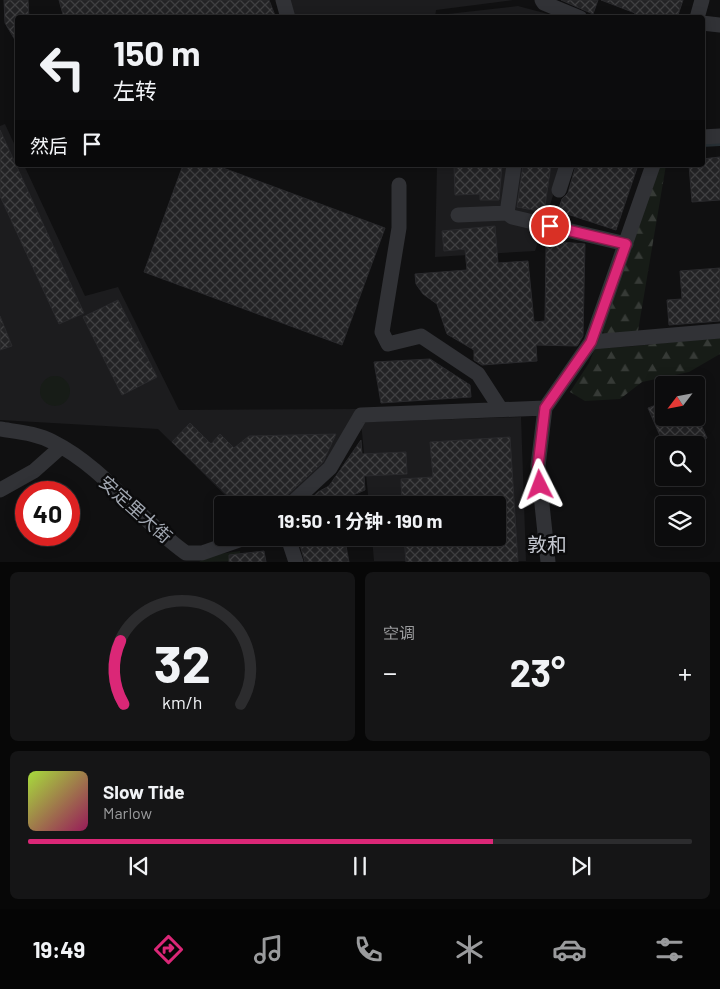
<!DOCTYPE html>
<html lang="zh">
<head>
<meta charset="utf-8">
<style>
  body { margin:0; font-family:Barlow,"Noto Sans SC",sans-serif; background:#151516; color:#f1f3f6; height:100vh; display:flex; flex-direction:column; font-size:19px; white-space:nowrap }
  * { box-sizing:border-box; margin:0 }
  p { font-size:16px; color:#9a9b9d }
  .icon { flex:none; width:28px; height:28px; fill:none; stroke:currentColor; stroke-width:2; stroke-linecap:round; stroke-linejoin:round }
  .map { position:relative; height:562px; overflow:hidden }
  .drawer { display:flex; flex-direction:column; gap:10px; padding:10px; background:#070707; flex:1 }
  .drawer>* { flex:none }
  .guide { position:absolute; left:15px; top:15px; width:690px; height:152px; border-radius:5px; box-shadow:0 2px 12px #0003,0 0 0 1px #2c2c2e; background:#0c0c0d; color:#f1f3f6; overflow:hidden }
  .needle { width:32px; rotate:238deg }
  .tools { position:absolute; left:655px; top:376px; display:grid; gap:10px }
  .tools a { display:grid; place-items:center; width:50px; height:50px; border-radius:5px; background:#0c0c0d; box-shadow:0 2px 12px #0003,0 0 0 1px #2c2c2e; font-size:25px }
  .speed { position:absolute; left:15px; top:481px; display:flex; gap:10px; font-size:25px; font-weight:700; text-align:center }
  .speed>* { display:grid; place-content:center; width:65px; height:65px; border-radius:50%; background:#0c0c0d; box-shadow:0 2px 12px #0003,0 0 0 1px #2c2c2e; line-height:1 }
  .speed .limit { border:8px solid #d22; background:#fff; color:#111 }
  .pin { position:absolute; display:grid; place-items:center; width:42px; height:42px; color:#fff; margin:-21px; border:2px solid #fff; border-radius:50%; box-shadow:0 1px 5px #0007 }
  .me { position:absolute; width:55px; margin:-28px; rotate:357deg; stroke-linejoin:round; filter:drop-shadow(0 0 4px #0008) }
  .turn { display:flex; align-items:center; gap:18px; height:105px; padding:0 15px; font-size:22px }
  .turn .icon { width:65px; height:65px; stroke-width:2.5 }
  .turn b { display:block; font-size:35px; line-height:42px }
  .then { display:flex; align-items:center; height:48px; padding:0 15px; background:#0003; gap:10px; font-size:19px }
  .big { font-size:38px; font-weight:700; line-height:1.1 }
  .drawer .widget { flex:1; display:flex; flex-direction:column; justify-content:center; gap:8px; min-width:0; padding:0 18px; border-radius:8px; background:#151516 }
  .drawer .dial { align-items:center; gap:0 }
  .dial svg { height:130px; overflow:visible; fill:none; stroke:#2c2c2e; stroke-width:7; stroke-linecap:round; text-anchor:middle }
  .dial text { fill:#f1f3f6; stroke:none }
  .song { display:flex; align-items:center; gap:15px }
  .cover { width:60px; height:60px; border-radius:8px; background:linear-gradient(135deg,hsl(80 70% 55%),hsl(330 70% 35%)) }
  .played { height:5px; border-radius:2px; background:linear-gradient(90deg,#db2777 70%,#2c2c2e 70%) }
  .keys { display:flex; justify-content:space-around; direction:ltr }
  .heat { display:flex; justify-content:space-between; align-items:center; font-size:28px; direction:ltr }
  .drawer .tiles { flex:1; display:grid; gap:10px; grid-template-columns:1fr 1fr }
  .widget:last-child { grid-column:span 2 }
  .trip { position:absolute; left:214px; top:496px; width:292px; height:50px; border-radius:5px; background:#0c0c0d; box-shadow:0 2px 12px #0003,0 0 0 1px #2c2c2e; font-weight:700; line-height:50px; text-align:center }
  .menu { display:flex; height:80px; justify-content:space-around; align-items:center; background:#050505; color:#9a9b9d }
  .menu .icon { width:35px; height:35px }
  .menu .current { color:#db2777 }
  .menu b { font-size:22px; color:#f1f3f6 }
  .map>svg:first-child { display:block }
  .built { fill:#1c1c1e }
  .green { fill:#171c17 }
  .forest { fill:url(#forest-firs) }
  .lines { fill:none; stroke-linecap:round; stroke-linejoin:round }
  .stream { stroke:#272f34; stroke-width:4 }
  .building { fill:url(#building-cross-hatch); stroke:#2a2a2d }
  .minor { stroke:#313236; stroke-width:15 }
  .route-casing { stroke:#8e194d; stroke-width:12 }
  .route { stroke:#db2777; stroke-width:9 }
  .labels { text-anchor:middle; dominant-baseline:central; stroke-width:5; stroke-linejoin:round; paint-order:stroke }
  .street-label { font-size:18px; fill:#a2a8b2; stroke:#0b0b0c }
  .quarter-label { font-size:20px; fill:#c3c6ce; stroke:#0b0b0c }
</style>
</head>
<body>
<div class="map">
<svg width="720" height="562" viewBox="0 0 720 562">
  <defs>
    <pattern id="forest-firs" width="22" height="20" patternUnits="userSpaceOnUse" patternTransform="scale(1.25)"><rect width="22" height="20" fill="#171c17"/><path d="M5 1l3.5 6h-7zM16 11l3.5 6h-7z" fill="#363a36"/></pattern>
    <pattern id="building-cross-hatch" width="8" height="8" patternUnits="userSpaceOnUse" patternTransform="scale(1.25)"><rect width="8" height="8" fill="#232325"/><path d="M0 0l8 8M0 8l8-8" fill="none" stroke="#404042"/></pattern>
  </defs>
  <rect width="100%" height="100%" fill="#101011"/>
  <!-- built -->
  <path class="built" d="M290,0H513L436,10L435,18L294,17Z
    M518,6L559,17H439V15Z
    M5,124L17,150L18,165H24L85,296L118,287L179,410L359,409L319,477L286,505H235L158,429L0,420V126Z
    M437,165H563L535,251L435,257Z
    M521,417L526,561H374L372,538H498V505H369L361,422Z"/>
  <!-- green -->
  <path class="green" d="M40 391a15 15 0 1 1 30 0a15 15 0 1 1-30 0Z
    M240,551L241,561L199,562L211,555Z"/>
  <!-- forest -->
  <path class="forest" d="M660,165H666L638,331L606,336L602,330Z
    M720,337V354L689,372L642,382L620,399L585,401L570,392L589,363L595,348L626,347Z"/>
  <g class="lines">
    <!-- stream -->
    <path class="stream" d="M702,145L720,144"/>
  </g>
  <!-- building -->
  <path class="building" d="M4,0H28L29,18H18V45L5,23Z
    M59,0H269L276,18H64Z
    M561,0H598L593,14Z
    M601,0H683L677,18H633L635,13Z
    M0,130L84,313L59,324L0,196Z
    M720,157V200L692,202L689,165H702V159Z
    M183,165H215L385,228L342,345L144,272Z
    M454,165H502L499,200H480V194L455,195Z
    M523,165H551L544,212L517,207Z
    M576,165H638L616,230L558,211L562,199L568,193Z
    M495,226L498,263L528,261L534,322L545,321L546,247L548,241L585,244L583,336L577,346L536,345L537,361L482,365L474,360V350L447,334L437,304L423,294L416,284L415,274L467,270L465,249L444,251L442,231Z
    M720,268V321L669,325L667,300L682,299L680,271Z
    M118,300L157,377L122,395L83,317Z
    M0,316L12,346L0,350Z
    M430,359L470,385L471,397L381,403L374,362Z
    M664,402V418H698L707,438L692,445H664L648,408Z
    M190,423L211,444L220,434L234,448L249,436L336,434L323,462L284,498L279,505H238L172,442Z
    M510,437L518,562H406L404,538H498V505H402L401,479L433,477L430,442Z
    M361,440L362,454L406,452L407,474L364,476L365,490L351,496L353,505H304L318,492L329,486Z
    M298,538H364L365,543L346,546L349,562H305Z
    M264,551L266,562H229V555Z"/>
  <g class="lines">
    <!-- minor -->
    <path class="minor" d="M283,0L288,18
      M542,0L544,3L580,18
      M697,18L702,0
      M702,23L720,25
      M702,137L720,136
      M514,165L507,213L512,217L626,244
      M399,185V228L382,332L388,344L421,336L478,374L500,408
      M559,190L567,165
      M458,215L507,213
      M591,342L720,331
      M0,429C18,432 36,433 53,442C105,468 139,520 186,553H202L245,538
      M0,490L34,471L61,447
      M290,505L330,468L361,415L545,408
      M288,538L296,562
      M548,562L538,466L545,408L591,342L653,165"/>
  </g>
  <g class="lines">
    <defs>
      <path id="route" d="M540,485L538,466L545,408L591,342L626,244L550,226"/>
    </defs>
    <!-- route casing -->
    <use href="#route" class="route-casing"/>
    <!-- route -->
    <use href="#route" class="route"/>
  </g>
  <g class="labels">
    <!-- street labels -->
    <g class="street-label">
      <text transform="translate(136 509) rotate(42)">安定里大街</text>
    </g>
    <!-- quarter labels -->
    <g class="quarter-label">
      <text x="547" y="544">敦和</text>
    </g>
  </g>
</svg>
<div class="tools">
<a><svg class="needle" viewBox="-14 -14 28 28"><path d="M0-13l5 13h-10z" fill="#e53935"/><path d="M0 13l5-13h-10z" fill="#9a9b9d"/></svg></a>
<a><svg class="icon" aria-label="search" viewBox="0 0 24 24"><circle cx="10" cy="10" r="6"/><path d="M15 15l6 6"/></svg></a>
<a><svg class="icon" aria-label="layers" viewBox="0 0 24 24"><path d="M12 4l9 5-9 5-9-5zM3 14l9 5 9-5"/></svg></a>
</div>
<div class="speed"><div class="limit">40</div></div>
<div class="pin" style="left:550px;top:226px;background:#d93025"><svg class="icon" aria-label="arrive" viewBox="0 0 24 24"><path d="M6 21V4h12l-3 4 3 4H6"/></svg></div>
<svg class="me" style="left:540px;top:485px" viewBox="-20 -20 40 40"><path d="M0-17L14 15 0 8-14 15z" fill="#db2777" stroke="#fff" stroke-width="4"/></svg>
<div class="trip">19:50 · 1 分钟 · 190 m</div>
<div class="guide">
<div class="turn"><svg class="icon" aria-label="left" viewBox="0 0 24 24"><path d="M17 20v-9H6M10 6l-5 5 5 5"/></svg><div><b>150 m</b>左转</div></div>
<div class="then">然后<svg class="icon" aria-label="arrive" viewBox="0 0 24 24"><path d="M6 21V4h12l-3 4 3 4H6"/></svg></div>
</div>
</div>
<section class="drawer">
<div class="tiles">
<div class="widget dial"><svg viewBox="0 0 100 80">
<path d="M14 69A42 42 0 1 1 86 69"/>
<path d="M14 69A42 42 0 0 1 12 30" stroke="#db2777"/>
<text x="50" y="56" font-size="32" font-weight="700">32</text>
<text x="50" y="72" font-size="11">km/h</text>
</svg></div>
<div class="widget"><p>空调</p>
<div class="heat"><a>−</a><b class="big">23°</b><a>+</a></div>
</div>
<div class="widget">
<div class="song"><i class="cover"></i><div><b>Slow Tide</b><p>Marlow</p></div></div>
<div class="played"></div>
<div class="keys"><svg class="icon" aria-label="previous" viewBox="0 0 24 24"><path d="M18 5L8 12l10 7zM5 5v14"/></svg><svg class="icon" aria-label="pause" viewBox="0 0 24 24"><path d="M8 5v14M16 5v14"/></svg><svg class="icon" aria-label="next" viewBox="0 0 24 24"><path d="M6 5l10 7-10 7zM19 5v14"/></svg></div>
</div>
</div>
</section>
<nav class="menu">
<b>19:49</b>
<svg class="icon current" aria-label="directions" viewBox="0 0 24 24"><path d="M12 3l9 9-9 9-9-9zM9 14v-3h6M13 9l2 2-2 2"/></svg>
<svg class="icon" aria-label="music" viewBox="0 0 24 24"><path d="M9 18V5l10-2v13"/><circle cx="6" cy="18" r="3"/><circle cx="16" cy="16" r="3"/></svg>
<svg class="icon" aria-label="phone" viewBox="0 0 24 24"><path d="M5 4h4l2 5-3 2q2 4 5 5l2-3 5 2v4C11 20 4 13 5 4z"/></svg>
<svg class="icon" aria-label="climate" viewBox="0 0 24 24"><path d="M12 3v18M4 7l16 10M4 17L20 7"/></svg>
<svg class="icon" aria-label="car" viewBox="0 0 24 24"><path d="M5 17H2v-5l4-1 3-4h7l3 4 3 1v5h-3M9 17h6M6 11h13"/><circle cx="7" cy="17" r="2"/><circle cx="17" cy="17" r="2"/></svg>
<svg class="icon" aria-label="filters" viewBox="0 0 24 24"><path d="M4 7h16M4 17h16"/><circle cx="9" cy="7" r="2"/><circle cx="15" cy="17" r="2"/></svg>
</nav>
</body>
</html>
